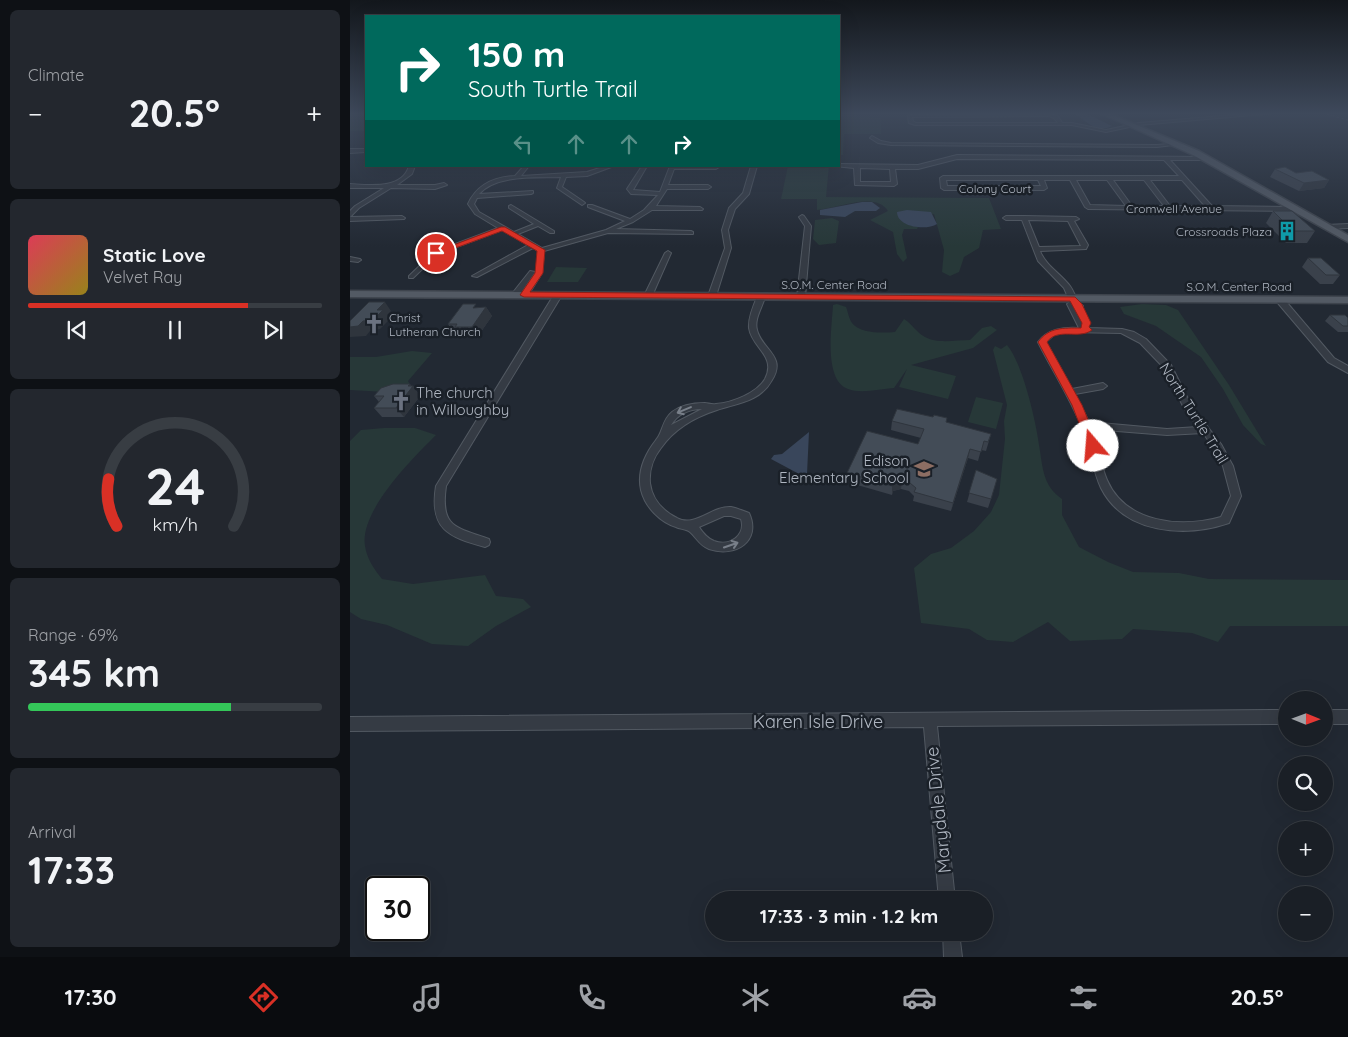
<!DOCTYPE html>
<html lang="en">
<head>
<meta charset="utf-8">
<style>
  body { margin:0; font-family:Quicksand,sans-serif; background:#23272e; color:#f1f3f6; height:100vh; display:flex; flex-direction:column; font-size:19px; white-space:nowrap }
  * { box-sizing:border-box; margin:0 }
  p { font-size:16px; color:#9fa2a7 }
  .icon { flex:none; width:28px; height:28px; fill:none; stroke:currentColor; stroke-width:2; stroke-linecap:round; stroke-linejoin:round }
  .map { position:relative; flex:1; overflow:hidden }
  .panel { display:flex; flex-direction:column; gap:10px; padding:10px; background:#0e1115; width:350px }
  .panel>* { flex:none }
  .hud { position:absolute; left:15px; top:15px; width:475px; height:152px; border-radius:0px; box-shadow:0 5px 20px #0002,0 0 0 1px #383d43; background:#00695c; color:#fff; overflow:hidden }
  .needle { width:32px; rotate:91deg }
  .fabs { position:absolute; left:928px; top:691px; display:grid; gap:10px }
  .fabs a { display:grid; place-items:center; width:55px; height:55px; border-radius:50%; background:#1a1f26; box-shadow:0 5px 20px #0002,0 0 0 1px #383d43; font-size:25px }
  .speed { position:absolute; left:15px; top:876px; display:flex; gap:10px; font-size:25px; font-weight:700; text-align:center }
  .speed>* { display:grid; place-content:center; width:65px; height:65px; border-radius:50%; background:#1a1f26; box-shadow:0 5px 20px #0002,0 0 0 1px #383d43; line-height:1 }
  .speed .limit { border:2px solid #111; border-radius:8px; background:#fff; color:#111 }
  .pin { position:absolute; display:grid; place-items:center; width:42px; height:42px; color:#fff; margin:-21px; border:2px solid #fff; border-radius:50%; box-shadow:0 1px 5px #0007 }
  .me { position:absolute; width:55px; margin:-28px; rotate:342deg; stroke-linejoin:round; filter:drop-shadow(0 0 4px #0008) }
  .turn { display:flex; align-items:center; gap:18px; height:105px; padding:0 20px; font-size:22px }
  .turn .icon { width:65px; height:65px; stroke-width:2.5 }
  .turn b { display:block; font-size:35px; line-height:42px }
  .lanes { display:flex; align-items:center; height:48px; padding:0 20px; background:#0003; justify-content:center; gap:25px; direction:ltr }
  .lanes .off { opacity:.35 }
  .big { font-size:38px; font-weight:700; line-height:1.1 }
  .panel .widget { flex:1; display:flex; flex-direction:column; justify-content:center; gap:8px; min-width:0; padding:0 18px; border-radius:8px; background:#23272e }
  .panel .dial { align-items:center; gap:0 }
  .dial svg { height:130px; overflow:visible; fill:none; stroke:#383d43; stroke-width:7; stroke-linecap:round; text-anchor:middle }
  .dial text { fill:#f1f3f6; stroke:none }
  .song { display:flex; align-items:center; gap:15px }
  .cover { width:60px; height:60px; border-radius:8px; background:linear-gradient(135deg,hsl(350 70% 55%),hsl(50 70% 35%)) }
  .played { height:5px; border-radius:2px; background:linear-gradient(90deg,#d93025 75%,#383d43 75%) }
  .keys { display:flex; justify-content:space-around; direction:ltr }
  .heat { display:flex; justify-content:space-between; align-items:center; font-size:28px; direction:ltr }
  .charge { height:8px; border-radius:4px; background:linear-gradient(90deg,#34c759 69%,#383d43 0) }
  .trip { position:absolute; left:355px; top:891px; width:288px; height:50px; border-radius:25px; background:#1a1f26; box-shadow:0 5px 20px #0002,0 0 0 1px #383d43; font-weight:700; line-height:50px; text-align:center }
  .tabs { display:flex; height:80px; justify-content:space-around; align-items:center; background:#0a0c0f; color:#9fa2a7 }
  .tabs .icon { width:35px; height:35px }
  .tabs .selected { color:#d93025 }
  .tabs b { font-size:22px; color:#f1f3f6 }
  main { display:flex; flex:1; min-height:0 }
  .map>svg:first-child { display:block }
  .green { fill:#273838 }
  .water { fill:#39465b }
  .lines { fill:none; stroke-linecap:round; stroke-linejoin:round }
  .street-casing { stroke:#525962; stroke-width:2 }
  .primary-casing { stroke:#3e444d; stroke-width:3 }
  .street { fill:#353b44; fill-rule:evenodd }
  .primary { fill:#535a64; fill-rule:evenodd }
  .rail { stroke:#59616c; stroke-width:1; stroke-dasharray:2.5 2.5; stroke-linecap:butt }
  .wall { fill:#3a414b }
  .shaded-wall { fill:#2f353d }
  .building { fill:#434c57; stroke:#2f353d }
  .oneway { stroke:#787f89 }
  .route { fill:#d93025; stroke:#8d1f18 }
  .labels { text-anchor:middle; dominant-baseline:central; stroke-width:5; stroke-linejoin:round; paint-order:stroke }
  .far-street-label { font-size:12px; fill:#afb6c1; stroke:#1a2028 }
  .far-poi-label { font-size:12px; fill:#afb6c1; stroke:#1a2028; text-anchor:end }
  .poi-label { font-size:15px; fill:#afb6c1; stroke:#1a2028; text-anchor:start }
  .street-label { font-size:15px; fill:#afb6c1; stroke:#1a2028 }
  .near-street-label { font-size:18px; fill:#afb6c1; stroke:#1a2028 }
</style>
</head>
<body>
<main>
<section class="panel">
<div class="widget"><p>Climate</p>
<div class="heat"><a>−</a><b class="big">20.5°</b><a>+</a></div>
</div>
<div class="widget">
<div class="song"><i class="cover"></i><div><b>Static Love</b><p>Velvet Ray</p></div></div>
<div class="played"></div>
<div class="keys"><svg class="icon" aria-label="previous" viewBox="0 0 24 24"><path d="M18 5L8 12l10 7zM5 5v14"/></svg><svg class="icon" aria-label="pause" viewBox="0 0 24 24"><path d="M8 5v14M16 5v14"/></svg><svg class="icon" aria-label="next" viewBox="0 0 24 24"><path d="M6 5l10 7-10 7zM19 5v14"/></svg></div>
</div>
<div class="widget dial"><svg viewBox="0 0 100 80">
<path d="M14 69A42 42 0 1 1 86 69"/>
<path d="M14 69A42 42 0 0 1 9 40" stroke="#d93025"/>
<text x="50" y="56" font-size="32" font-weight="700">24</text>
<text x="50" y="72" font-size="11">km/h</text>
</svg></div>
<div class="widget"><p>Range · 69%</p><b class="big">345 km</b><div class="charge"></div></div>
<div class="widget"><p>Arrival</p><b class="big">17:33</b></div>
</section>
<div class="map">
<svg width="998" height="957" viewBox="0 0 998 957">
  <rect width="100%" height="100%" fill="#222933"/>
  <!-- green -->
  <path class="green" d="M0,113H16V131H0Z
    M489,114L531,118V134H494L493,155H489Z
    M438,166H479L476,197L639,198L651,229L633,230L629,248L614,257L609,272L600,276L592,272L594,250L584,214L555,223L568,227L567,229H554L552,235L557,258L553,262L547,254L543,232L520,220L538,211C525,191 487,209 467,210V199H431Z
    M482,218L489,221L486,243L469,245L463,239L465,220Z
    M206,267L237,268L228,282H197Z
    M487,304L496,307C498,312 499,319 502,323C511,334 532,333 545,332L554,319C562,324 567,333 575,337C587,344 606,340 620,340L632,328L641,326L647,330L623,348L561,365L606,376L598,399L549,387L557,369L544,388C531,389 510,394 498,389C473,380 482,326 483,305Z
    M792,304L816,305L828,310L879,385L916,446L911,444L893,425L873,389L851,357L806,326L774,314L770,307Z
    M657,345C672,362 686,421 689,445C693,467 692,485 712,499V515L729,547L758,562L783,572L829,573L859,579L998,580V626H880L868,642L842,633L783,629L772,639L720,641L698,622L663,642L637,640L619,629L571,623L564,568L581,554L601,548L624,531L641,512L649,495L655,439L654,421L657,405L643,350L645,346L651,349Z
    M62,351L82,353L58,381L61,387L36,392L0,390V357H26Z
    M626,397L653,403L646,429L618,422Z
    M34,428H65L86,435C64,457 9,511 15,546C17,559 24,569 32,579L63,584L135,575L146,596L173,599L181,607L146,626L118,646L82,644L37,625L11,619L0,612V441L11,430Z"/>
  <!-- water -->
  <path class="water" d="M724,113H735L762,126C745,134 737,121 724,113Z
    M512,202H522L530,208L526,211H505L495,217L470,215V210Z
    M557,210L581,212L587,224C576,231 547,227 547,212Z
    M459,432L457,474L451,475L421,459L424,455L432,454Z"/>
  <g class="lines">
    <defs>
      <path id="street" d="M907,113H924L789,125L756,132L722,125H565L559,123L558,116L560,115L699,114L708,116L712,123H722L756,130L789,123ZM699,116L704,118L708,123H566L563,121L562,117Z
        M522,136L531,141L541,143L807,145L829,143L831,144L807,147L541,145L528,143L520,138Z
        M0,149H16V152L0,153Z
        M607,155L858,157L860,160H820L862,206L944,207L947,209L944,211L738,209L735,207L720,180H694L697,188L694,190H594L591,188L590,178L593,176H829L814,160L607,159L568,169H545L547,184L544,186L505,185L504,168L484,166H489V164L568,165ZM510,168L540,169L541,182H510ZM596,180H688L691,186H597ZM726,180H757L776,206L740,205ZM763,180H794L814,206H782ZM800,180H832L855,206H820Z
        M59,166H65L62,174L47,185H85L94,183L97,185L85,189L41,188L9,208L0,217V211L5,206L34,188H0V184C19,185 52,190 59,166Z
        M174,166H179L171,176L237,172L256,166H264L237,176L216,177L212,187L234,202L235,203L232,205L207,188L211,177C186,178 147,174 129,194L183,191V193L181,194L127,198L124,204L129,212L164,232L184,224L159,208V206L161,205L204,231V233H200L188,226L168,234L192,248L256,230L275,221L238,207V205H242L280,219L294,210L308,195L281,194L277,189L292,166H297L283,190L310,192L320,166L369,167L366,169H324L318,185H358L361,187L358,189H317L306,206L350,207L353,209L352,210H302L283,222L266,229L341,231L343,232V234L258,233L194,251L192,273L177,297L170,295L186,273L188,251L183,248L127,277L122,276L178,245L152,230L88,254L63,278H59V276L84,252L148,228L125,214L118,204C127,185 143,177 165,176Z
        M401,166H407L399,194L385,209L378,230L381,248L366,296L359,298L358,296L375,248L372,230L379,208L393,193Z
        M452,215L454,216L461,226L455,297L451,299L447,297L455,226L449,217Z
        M52,216L55,218L54,219L0,221V217Z
        M674,216L726,217L729,219L724,221L738,245L736,249L690,251C696,266 710,273 720,286C725,293 725,299 733,306L729,308L726,307L733,324L739,328L772,329L784,332L796,339L821,365L842,407L871,444L883,466L891,496L879,523C835,538 774,534 751,488C742,469 741,449 733,430C721,399 703,372 688,342C698,329 713,327 729,328L717,304L720,302L714,288L688,261L672,220H656L653,218L656,216ZM678,220L718,221L731,246L689,247ZM719,332L771,333L790,343L814,368L834,408L848,427L817,429L739,422L725,394L753,389L757,386L753,383L722,389L696,342L704,335ZM742,429L817,435L853,433L864,448L873,466L881,496L871,517C832,528 776,524 757,480C750,464 749,445 742,429Z
        M998,224V228L976,229L973,227L976,225Z
        M318,251L321,253L302,296L295,298L294,296L315,253Z
        M0,257L10,259L11,260L8,262L0,261Z
        M180,271L185,272L168,297H162L161,295Z
        M205,293L212,295L96,486C90,528 106,527 139,539L140,542L139,545L135,547C98,537 79,529 86,486Z
        M408,295L415,297C412,308 404,319 407,330C412,350 437,356 422,380C410,402 388,403 367,410C345,417 324,429 311,448C303,458 299,471 300,483C302,499 313,511 327,518C345,528 361,506 381,507C387,508 393,511 399,513C412,541 385,558 359,549C349,545 347,538 340,532C337,529 330,529 326,527C310,522 295,507 291,490C287,472 295,454 306,440C313,432 312,420 322,412C331,405 344,403 355,403C358,403 362,405 366,404C382,403 407,393 415,379C427,356 402,348 399,328C398,318 404,304 408,295ZM352,409L321,425C328,414 339,409 352,409ZM374,516H381L391,519C396,535 380,547 364,541C357,538 353,533 349,527Z
        M927,298H933L984,358L998,366V373L978,362L927,302Z
        M936,710V724L587,726L605,900H589L574,727L0,731V717Z
        M974,710H998V724H974Z
        M593,932H609L612,957H594Z"/>
      <path id="primary" d="M750,113H758L849,151L998,235V242L843,155Z
        M0,291L998,297V303L0,297Z"/>
    </defs>
    <!-- street casing -->
    <use href="#street" class="street-casing"/>
    <!-- primary casing -->
    <use href="#primary" class="primary-casing"/>
    <!-- street -->
    <use href="#street" class="street"/>
    <!-- primary -->
    <use href="#primary" class="primary"/>
    <!-- rail -->
    <path class="rail" d="M972,113L998,120"/>
  </g>
  <!-- wall -->
  <path class="wall" d="M925,169L946,173L979,180L974,188L949,191L920,177Z
    M923,211L965,231L957,243H936L916,223Z
    M958,258L990,275L983,284H970L952,267Z
    M128,307H136L142,316L128,336H111L109,333H104L98,324Z
    M980,315L998,318V332H988L975,321Z
    M60,384L61,386H63L70,396L54,417H32L24,408L29,402L24,396Z
    M583,417L597,418L596,423L641,434L636,451L631,450L628,461L618,458L601,511L563,501L564,496L559,491L551,489L543,491L542,495L497,482V473L568,444L571,438L541,430L542,421Z
    M626,470L641,499L638,508L617,502Z"/>
  <!-- shaded-wall -->
  <path class="shaded-wall" d="M979,180L974,188L949,191L954,183Z
    M35,302L41,311L37,315L40,319L30,329L20,331L16,336L0,337V327L27,310Z
    M136,307L142,316L128,336L122,327Z
    M60,384L62,387L63,386L70,396L54,417L46,408Z
    M620,449L618,458L601,511L603,503Z
    M552,480L551,489L543,491L542,495V486L544,482Z"/>
  <!-- building -->
  <path class="building" d="M935,167L946,173L962,171L979,180L954,183L925,169Z
    M923,211H942L965,231H943Z
    M958,258H971L990,275H976Z
    M19,302H35L27,310H33L23,320L13,321L8,326L0,327V321Z
    M113,304H126L123,308L136,307L122,327H105L107,324H98Z
    M980,315H995L998,318V326H993Z
    M43,384H60L58,386H63L46,408H24L34,396H24L31,388Z
    M547,409L583,417L584,415L597,418L596,422L641,434L638,442L634,441L631,452L620,449L603,503L564,492L566,488L560,483L552,480L544,482L542,486L497,473L517,431L568,444L574,429L542,421Z
    M626,470L647,479L641,499L619,493Z"/>
  <!-- one-way arrows -->
  <defs><path id="oneway-shaft" d="M-6 0H5M1.5-3L5.5 0L1.5 3" fill="none" stroke-width="1.6" stroke-linecap="round" stroke-linejoin="round" transform="scale(1.25)"/></defs>
  <g class="oneway">
    <use href="#oneway-shaft" transform="translate(334 410) rotate(157)"/>
    <use href="#oneway-shaft" transform="translate(381 545) rotate(-19)"/>
  </g>
  <!-- sky -->
  <linearGradient id="sky" x2="0" y2="1"><stop stop-color="#13171c"/><stop offset="0.46" stop-color="#3e495b"/><stop offset="1" stop-color="#3e495b" stop-opacity="0"/></linearGradient>
  <rect width="998" height="247" fill="url(#sky)"/>
  <!-- route -->
  <path class="route" d="M151,227H155L195,250L193,273L180,292L725,297L732,304L741,323L739,327L742,330C729,340 708,327 697,342L732,405L749,446L743,450L739,449L722,405L688,342C699,327 713,328 731,328L732,323L720,301L174,297L170,295L185,273L187,251L152,231L89,254L82,253Z"/>
  <!-- icons -->
  <defs>
    <symbol id="building-bare" viewBox="-9 -9 18 18"><path d="M-4-6H4V6H1V3H-1V6H-4ZM-2.5-4.3h1.7v1.8h-1.7ZM.8-4.3h1.7v1.8H.8ZM-2.5-1h1.7V.8h-1.7ZM.8-1h1.7V.8H.8Z" fill="#0f9aa8" stroke="#1a2028" stroke-width="2.5" paint-order="stroke"/></symbol>
    <symbol id="church-bare" viewBox="-9 -9 18 18"><path d="M-1.2-6h2.4v3.5h3.3v2.4h-3.3V6h-2.4V-.1h-3.3v-2.4h3.3Z" fill="#6b7280" stroke="#1a2028" stroke-width="2.5" paint-order="stroke"/></symbol>
    <symbol id="school-bare" viewBox="-9 -9 18 18"><path d="M0-5L7-2L0 1L-7-2ZM-4 1L0 2.5L4 1V4Q0 6-4 4Z" fill="#8d6e63" stroke="#1a2028" stroke-width="2.5" paint-order="stroke"/></symbol>
  </defs>
  <g fill-rule="evenodd">
    <use href="#building-bare" x="923" y="217" width="28" height="28"/>
    <use href="#church-bare" x="10" y="310" width="28" height="28"/>
    <use href="#church-bare" x="37" y="387" width="28" height="28"/>
    <use href="#school-bare" x="560" y="455" width="28" height="28"/>
  </g>
  <g class="labels">
    <!-- far-street labels -->
    <g class="far-street-label">
      <text x="645" y="188">Colony Court</text>
      <text x="824" y="208">Cromwell Avenue</text>
      <text x="484" y="284">S.O.M. Center Road</text>
      <text x="889" y="286">S.O.M. Center Road</text>
    </g>
    <!-- far-poi labels -->
    <g class="far-poi-label">
      <text x="922" y="231">Crossroads Plaza</text>
      <text x="39" y="317" text-anchor="start">Christ<tspan x="39" dy="14">Lutheran Church</tspan></text>
    </g>
    <!-- poi labels -->
    <g class="poi-label">
      <text x="66" y="392">The church<tspan x="66" dy="17">in Willoughby</tspan></text>
      <text x="559" y="460" text-anchor="end">Edison<tspan x="559" dy="17">Elementary School</tspan></text>
    </g>
    <!-- street labels -->
    <g class="street-label">
      <text transform="translate(844 413) rotate(58)">North Turtle Trail</text>
    </g>
    <!-- near-street labels -->
    <g class="near-street-label">
      <text x="468" y="721">Karen Isle Drive</text>
      <text transform="translate(588 810) rotate(-96)">Marydale Drive</text>
    </g>
  </g>
</svg>
<div class="fabs">
<a><svg class="needle" viewBox="-14 -14 28 28"><path d="M0-13l5 13h-10z" fill="#e53935"/><path d="M0 13l5-13h-10z" fill="#9fa2a7"/></svg></a>
<a><svg class="icon" aria-label="search" viewBox="0 0 24 24"><circle cx="10" cy="10" r="6"/><path d="M15 15l6 6"/></svg></a>
<a>+</a>
<a>−</a>
</div>
<div class="speed"><div class="limit">30</div></div>
<div class="pin" style="left:86px;top:253px;background:#d93025"><svg class="icon" aria-label="arrive" viewBox="0 0 24 24"><path d="M6 21V4h12l-3 4 3 4H6"/></svg></div>
<svg class="me" style="left:743px;top:446px" viewBox="-20 -20 40 40"><circle r="19" fill="#fff"/><path d="M0-13L10 11 0 6-10 11z" fill="#d93025"/></svg>
<div class="trip">17:33 · 3 min · 1.2 km</div>
<div class="hud">
<div class="turn"><svg class="icon" aria-label="right" viewBox="0 0 24 24"><path d="M7 20v-9h11M14 6l5 5-5 5"/></svg><div><b>150 m</b>South Turtle Trail</div></div>
<div class="lanes"><svg class="icon off" aria-label="left" viewBox="0 0 24 24"><path d="M17 20v-9H6M10 6l-5 5 5 5"/></svg><svg class="icon off" aria-label="ahead" viewBox="0 0 24 24"><path d="M12 20V5M6 11l6-6 6 6"/></svg><svg class="icon off" aria-label="ahead" viewBox="0 0 24 24"><path d="M12 20V5M6 11l6-6 6 6"/></svg><svg class="icon" aria-label="right" viewBox="0 0 24 24"><path d="M7 20v-9h11M14 6l5 5-5 5"/></svg></div>
</div>
</div>
</main>
<nav class="tabs">
<b>17:30</b>
<svg class="icon selected" aria-label="directions" viewBox="0 0 24 24"><path d="M12 3l9 9-9 9-9-9zM9 14v-3h6M13 9l2 2-2 2"/></svg>
<svg class="icon" aria-label="music" viewBox="0 0 24 24"><path d="M9 18V5l10-2v13"/><circle cx="6" cy="18" r="3"/><circle cx="16" cy="16" r="3"/></svg>
<svg class="icon" aria-label="phone" viewBox="0 0 24 24"><path d="M5 4h4l2 5-3 2q2 4 5 5l2-3 5 2v4C11 20 4 13 5 4z"/></svg>
<svg class="icon" aria-label="climate" viewBox="0 0 24 24"><path d="M12 3v18M4 7l16 10M4 17L20 7"/></svg>
<svg class="icon" aria-label="car" viewBox="0 0 24 24"><path d="M5 17H2v-5l4-1 3-4h7l3 4 3 1v5h-3M9 17h6M6 11h13"/><circle cx="7" cy="17" r="2"/><circle cx="17" cy="17" r="2"/></svg>
<svg class="icon" aria-label="filters" viewBox="0 0 24 24"><path d="M4 7h16M4 17h16"/><circle cx="9" cy="7" r="2"/><circle cx="15" cy="17" r="2"/></svg>
<b>20.5°</b>
</nav>
</body>
</html>
